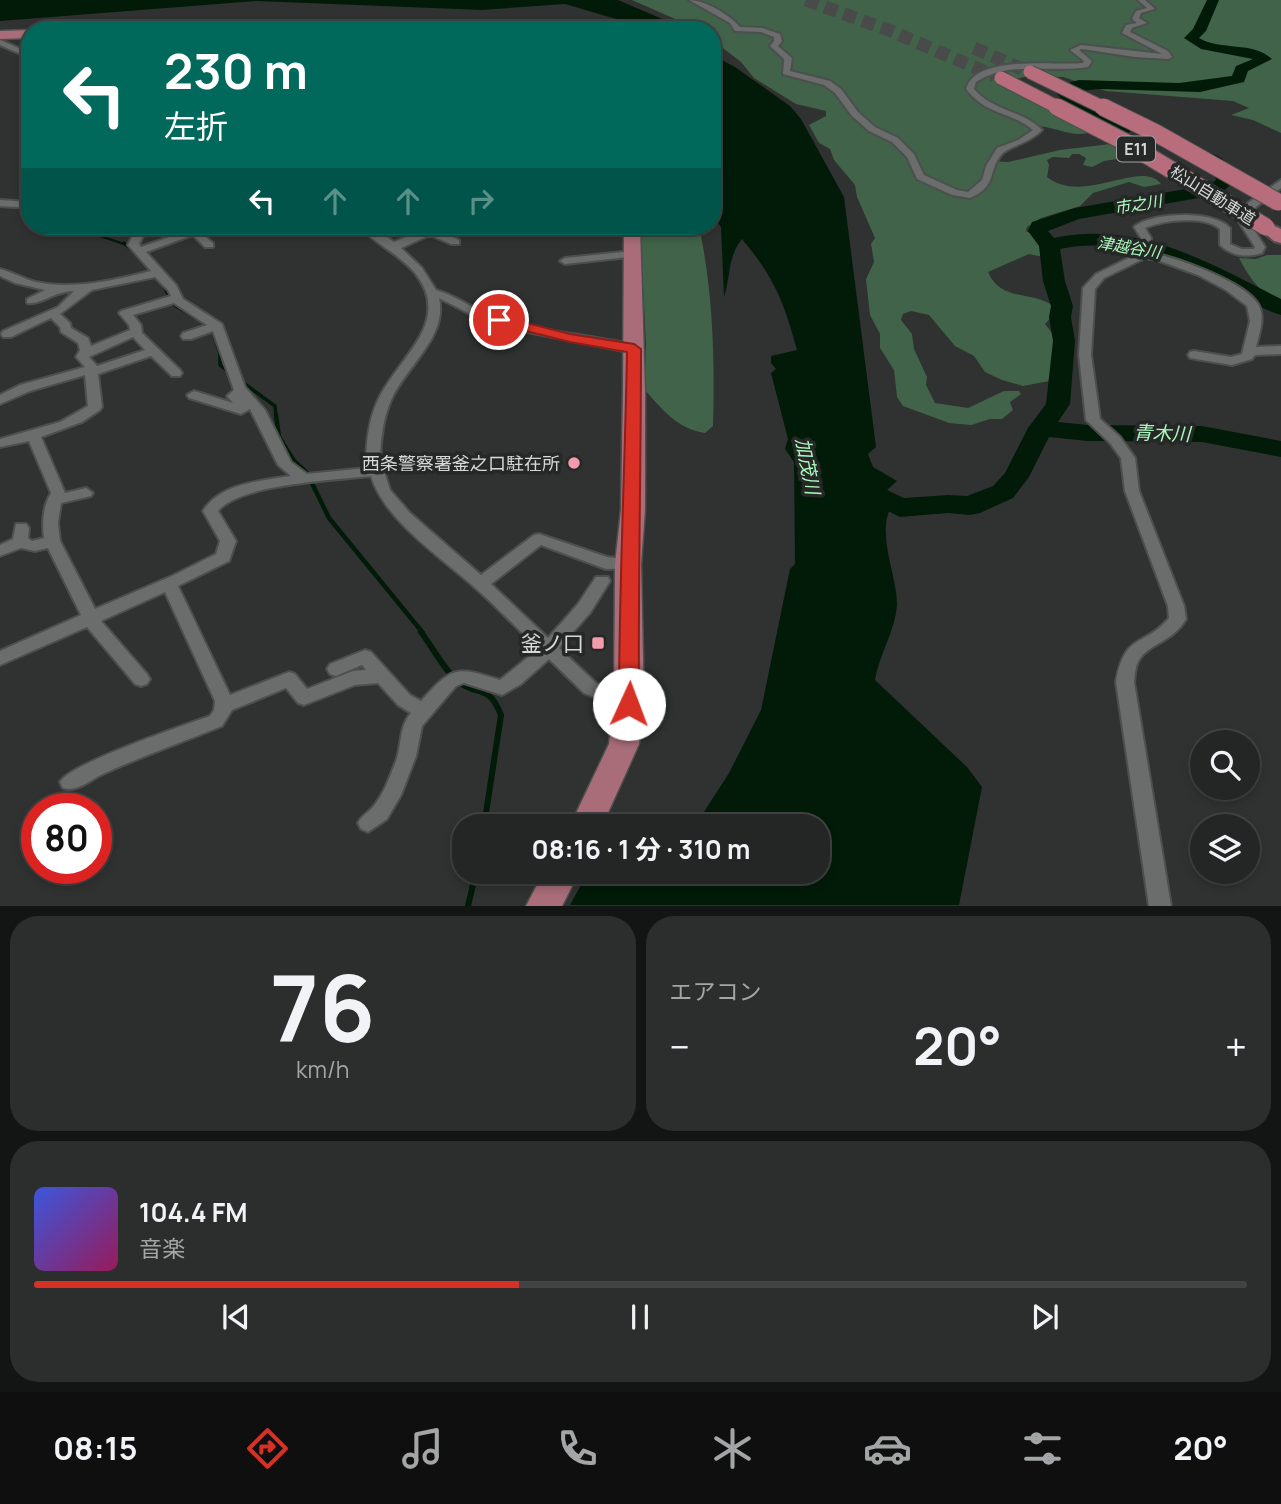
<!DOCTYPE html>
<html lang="ja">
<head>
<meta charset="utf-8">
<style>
  body { margin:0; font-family:Manrope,"Noto Sans JP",sans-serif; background:#2b2e2c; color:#f1f3f6; height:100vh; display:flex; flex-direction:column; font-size:26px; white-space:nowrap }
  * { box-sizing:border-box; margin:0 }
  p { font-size:23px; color:#a3a5a6 }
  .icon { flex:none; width:38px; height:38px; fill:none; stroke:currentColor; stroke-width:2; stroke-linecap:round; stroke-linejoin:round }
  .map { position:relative; height:906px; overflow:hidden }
  .sheet { display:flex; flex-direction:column; gap:10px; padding:10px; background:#131514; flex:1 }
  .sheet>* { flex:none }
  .hud { position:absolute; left:21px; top:21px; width:700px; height:214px; border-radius:28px; box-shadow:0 4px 10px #0003,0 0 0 2px #404341; background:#00695c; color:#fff; overflow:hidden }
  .buttons { position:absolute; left:1190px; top:730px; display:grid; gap:14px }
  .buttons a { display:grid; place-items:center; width:70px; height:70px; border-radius:50%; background:#232624; box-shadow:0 4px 10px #0003,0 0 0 2px #404341; font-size:35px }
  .speed { position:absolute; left:21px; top:793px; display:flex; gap:14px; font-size:35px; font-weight:700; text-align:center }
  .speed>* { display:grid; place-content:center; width:91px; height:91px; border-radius:50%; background:#232624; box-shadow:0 4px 10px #0003,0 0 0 2px #404341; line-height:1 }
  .speed .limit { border:10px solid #d22; background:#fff; color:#111 }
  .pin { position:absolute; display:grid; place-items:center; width:60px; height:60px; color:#fff; margin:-30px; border:4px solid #fff; border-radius:50%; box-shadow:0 2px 7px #0007 }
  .me { position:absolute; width:77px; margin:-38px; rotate:2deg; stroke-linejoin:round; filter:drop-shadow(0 0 5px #0008) }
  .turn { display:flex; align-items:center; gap:24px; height:147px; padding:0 28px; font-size:32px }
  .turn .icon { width:91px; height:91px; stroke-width:2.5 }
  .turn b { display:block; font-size:49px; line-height:60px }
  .lanes { display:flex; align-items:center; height:66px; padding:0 28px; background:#0003; justify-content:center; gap:35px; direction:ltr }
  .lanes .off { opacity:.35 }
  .big { font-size:52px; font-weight:700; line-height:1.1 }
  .sheet .card { flex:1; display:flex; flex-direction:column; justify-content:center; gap:10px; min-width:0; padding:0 24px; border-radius:28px; background:#2b2e2c }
  .sheet .dial { align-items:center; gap:0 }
  .dial b { font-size:91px; line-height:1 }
  .song { display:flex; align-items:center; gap:21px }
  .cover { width:84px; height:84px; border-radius:10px; background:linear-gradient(135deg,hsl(230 70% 55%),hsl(330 70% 35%)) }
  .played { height:7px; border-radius:4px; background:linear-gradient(90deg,#d93025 40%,#404341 40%) }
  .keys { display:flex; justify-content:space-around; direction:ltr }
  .heat { display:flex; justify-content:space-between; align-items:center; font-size:38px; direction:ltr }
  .sheet .tiles { flex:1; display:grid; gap:10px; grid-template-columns:1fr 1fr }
  .card:last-child { grid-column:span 2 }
  .trip { position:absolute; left:452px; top:814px; width:378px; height:70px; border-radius:28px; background:#232624; box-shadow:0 4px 10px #0003,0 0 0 2px #404341; font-weight:700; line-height:70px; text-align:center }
  .tabs { display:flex; height:112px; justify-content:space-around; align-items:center; background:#0e0f0e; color:#a3a5a6 }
  .tabs .icon { width:49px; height:49px }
  .tabs .current { color:#d93025 }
  .tabs b { font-size:32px; color:#f1f3f6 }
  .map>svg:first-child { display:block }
  .green { fill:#416349 }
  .water { fill:#021b09 }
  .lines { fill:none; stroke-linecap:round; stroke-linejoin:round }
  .stream-far3 { stroke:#021b09; stroke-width:2.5 }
  .stream-far2 { stroke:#021b09; stroke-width:3.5 }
  .stream-far1 { stroke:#021b09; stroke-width:4.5 }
  .stream { stroke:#021b09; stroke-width:6 }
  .river { fill:#021b09; fill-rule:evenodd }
  .motorway-tunnel { stroke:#484b49; stroke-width:13; stroke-dasharray:13 7; stroke-linecap:butt }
  .minor-casing { stroke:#4c4f4d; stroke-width:4 }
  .trunk-casing { stroke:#4c4f4d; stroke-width:3 }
  .motorway-casing { stroke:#4c4f4d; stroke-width:4 }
  .minor { fill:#6a6d6b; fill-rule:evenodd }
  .trunk { fill:#a86d78; fill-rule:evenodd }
  .motorway { fill:#b86d7c; fill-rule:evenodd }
  .motorway-bridge-far1-casing { stroke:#4c4f4d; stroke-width:15; stroke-linecap:butt }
  .motorway-bridge-casing { stroke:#4c4f4d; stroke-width:19; stroke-linecap:butt }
  .motorway-bridge-far1 { stroke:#b86d7c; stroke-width:13 }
  .motorway-bridge { stroke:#b86d7c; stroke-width:17 }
  .route { fill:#d93025; stroke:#8d1f18; stroke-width:2 }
  .poi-dot { fill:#f39aab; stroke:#252826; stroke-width:2.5 }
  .labels { text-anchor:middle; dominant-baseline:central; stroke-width:7; stroke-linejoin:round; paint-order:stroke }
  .shield { fill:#252826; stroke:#a1a3a2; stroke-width:2 }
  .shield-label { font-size:16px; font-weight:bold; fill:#d6d8d7 }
  .far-street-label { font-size:16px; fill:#d6d8d7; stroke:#252826 }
  .far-water-label { font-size:16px; font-style:italic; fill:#acf9be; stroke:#252826 }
  .poi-label { font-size:18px; fill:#d6d8d7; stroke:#252826; text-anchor:end }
  .water-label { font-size:19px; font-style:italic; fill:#acf9be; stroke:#252826 }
  .near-poi-label { font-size:21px; fill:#d6d8d7; stroke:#252826; text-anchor:end }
</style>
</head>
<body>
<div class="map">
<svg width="1281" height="906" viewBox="0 0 1281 906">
  <rect width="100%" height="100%" fill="#2f3230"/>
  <!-- green -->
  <path class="green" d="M632,0H1281V133L1253,120L1231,115L1249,108L1233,101L1106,91L1063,77L1028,76L1000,83L1090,132C1075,139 1051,125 1034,126V130L1020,141L997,149L989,161L1008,162L1060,150L1110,144L1130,157L1104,161L1092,167L1083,165L1086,158L1079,154H1072L1069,158L1053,157L1047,160L1049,165L1047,177C1084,206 1141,158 1161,184L1144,187L1129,182L1093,193L1080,206L1041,218L1027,227L1026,231C1038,238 1045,243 1048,258L1029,254L988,272C1002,303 1030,289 1055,307L1054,314L1045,324L1056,338L1053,377L1049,381L1023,386L1002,380L985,372L974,356L955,346L929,315L911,311L903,314L901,320L912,334L914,349L927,377L926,385L935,403L968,408L1004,391H1019L1021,394L1010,402L1013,410L1002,419H990L971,425L949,423L903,406L897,397L894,370L880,348V334L870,315L866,279L874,262L871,244L875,238L857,197L855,185L834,160L830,149L819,143L809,125L826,116V111L796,104L754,78L741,62L712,40V30H700Z
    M640,226H699C713,292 715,358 713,426L705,433C677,429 662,409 644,389L646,345Z
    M1267,255H1281V303C1259,292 1250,279 1239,258L1256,259Z"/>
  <!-- water -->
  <path class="water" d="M0,0H618L688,30H639L616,19L565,4L482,10L257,1L0,21Z
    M712,55L735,67L790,106L801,119L844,197L876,447L868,454L873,467L897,481L886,491L890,509C877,537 898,578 897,606C895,631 879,655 875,680L967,767L982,787L959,905H570L588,872H817V826H695L729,773L761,710L790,569L795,564L794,462L785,449L788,439L771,373L776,369L771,363V356L797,350C784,302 774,277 742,239C727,258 731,276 724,297L721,227L712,215Z"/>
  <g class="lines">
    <!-- stream-far3 -->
    <path class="stream-far3" d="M68,226C78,230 122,242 126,245"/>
    <!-- stream-far2 -->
    <path class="stream-far2" d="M124,243L139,256
      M163,284L173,304L208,325L213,332L220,353V365L231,374
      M238,379L275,406L276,417"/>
    <!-- stream-far1 -->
    <path class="stream-far1" d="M276,415L279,437L294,461L307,473L329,518L423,633"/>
    <!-- stream -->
    <path class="stream" d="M421,632C431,645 446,673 459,682C477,697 488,682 501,715L484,826
      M468,906L476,872"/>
    <!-- river -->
    <path class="river" d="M1207,0H1219L1206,31L1199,38C1221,51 1253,41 1272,59L1248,71L1244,82L1200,92L1099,89L1072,92L1134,125L1136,128L1128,133L1064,101L1055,92L1064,84L1079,80L1179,83L1232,76L1236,66L1253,59L1201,49L1184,38L1193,29Z
      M1207,152C1223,156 1232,165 1234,181L1221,194L1079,219L1048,231L1054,238C1138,220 1210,263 1281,299V315C1262,310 1244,297 1227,288C1176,261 1119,236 1060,249L1065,281L1073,306L1071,317L1075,341L1070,404L1058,422L1088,425L1202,426L1281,441V457L1202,442L1088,441L1049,437L1029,477L1013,498L980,513L970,515L948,513L900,517L849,492L845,486L849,480L859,477L904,498L948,495L967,496L993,486L1005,473L1028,428L1046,404L1053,341L1049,317L1051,306L1043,281L1039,246L1028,231L1032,222L1075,208L1209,185L1216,180L1213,169L1198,157Z"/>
    <!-- motorway-tunnel -->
    <path class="motorway-tunnel" d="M806,0L891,31L995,76
      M974,48L1022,69"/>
    <defs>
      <path id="minor" d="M689,0C705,0 730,15 740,27L762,28L780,34L782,41L778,46L792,58L790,71L830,81L841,89L858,112L875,127L898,138L914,154L924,175L957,190L968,192L982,180L986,166L997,148L1018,140L1033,130C1010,111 987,116 966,89C975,54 1054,66 1083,63L1084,61L1070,50L1081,45L1162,54L1122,33L1126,25L1137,23L1132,19L1136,11L1147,8L1138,0H1145L1155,9L1141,13L1139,18L1147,23L1132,28L1130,32L1168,51L1172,57L1168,59L1135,57L1082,49L1079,50L1092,61L1088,67C1050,73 1010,60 976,82L974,89C994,112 1023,110 1042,130C1029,144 1008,146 1001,155C987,173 998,186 970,198L952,195L917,179L907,157L892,142L869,131L852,116L835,93L824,85L783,74L784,59L770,46L774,41V37L761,32L735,31L730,23Z
        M0,40L30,53V58L0,45Z
        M1281,180V188L1256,207L1249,222L1265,247L1262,253C1246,258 1232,256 1220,245V229C1204,215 1164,220 1145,228L1151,238L1150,253C1174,256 1245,282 1258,304C1266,317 1259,334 1256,347L1281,346V354L1255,355L1252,359L1232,365L1190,358L1188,355L1190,352L1194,351L1231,357L1242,354L1250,321L1247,306L1226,290L1198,275L1157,260L1145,258L1104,278L1095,289L1091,355L1100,419L1120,437L1135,458L1139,491L1184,606L1186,619C1173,642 1148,644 1139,660C1135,666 1135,675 1134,682L1171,906H1149L1116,682C1125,631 1144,648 1169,618L1168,606L1125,491L1121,458L1110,443L1086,420L1079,355L1083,288L1096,274L1139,253L1141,238L1134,227C1152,212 1214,210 1230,228V244L1242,249H1254L1255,247L1239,222L1248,203Z
        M0,200L30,202V208L0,206Z
        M131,226H142L146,230L139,244L141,247L195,228L213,243V247H205L193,235L146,252L176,285L183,299L222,324L245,387L265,410L291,462L307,474L366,468C366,444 368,421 378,400C398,357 454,322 415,273C398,253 375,244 359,226H371L394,242L432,226H444L438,231L459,240V244H451L430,235L401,248L422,268L436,290C454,295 468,306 485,313C533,332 588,334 638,346L640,349L638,352L634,353L517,330L476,317L439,298C448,336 407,366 392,398C382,420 380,443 380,467L384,471L390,490L410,513L481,575L534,535L539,534L607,557L634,560L636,564L634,568L606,569L541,545L491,584L548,638L578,604L596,577H608L610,581L590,613L559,648L596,683L635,699L638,704L635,709L629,711L584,693L549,659L521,684L502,695L464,683L456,686L422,726L416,756L401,795L387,819L368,832L361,829L358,823C362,815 368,813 373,807C384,794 390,776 396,761C402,745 399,726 411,713L398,705L378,683L355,685L304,705L298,703L286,688L232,710L222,726C183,742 142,756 103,774C91,779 77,793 63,788L60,782C69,764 184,725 210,716L214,710L215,701L165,592L101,621L147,674L150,679L147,684L141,686L135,684L87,627L0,665V651L81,615L48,548L35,551L21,548L0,556V545L13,539L16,524H26L29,528L28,538L32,541L44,538C42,523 43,506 51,493L29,441L0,447V439L60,422L88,406L85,375L30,391L0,404V395L20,385L85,367L76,357L80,350L78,343L61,332L60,327L51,318L11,337H3L1,334L3,331L58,307L74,291C54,291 42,305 27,303V299L45,290L15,283L0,276V269C12,272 24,279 36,282C74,290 115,280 151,271L128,245L135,231ZM155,277L168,290L171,296L121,311L119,313L129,325L130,330L91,346L88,338L71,328L70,323L60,314L92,290ZM174,303L207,325L183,333L181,336L183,339H191L213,331L234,390L227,396L233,403L194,391L187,395L189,398L241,414L250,409L278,465L291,476C260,481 221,483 203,511L220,541L216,554L172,576L95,609L60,541L58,523L61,503L91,496L93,493L86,488L65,493L41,437L82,422L100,410L102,407L98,374L151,356L172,376H180L182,373L180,370L142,333L141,325L133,315ZM133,337L145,350L97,366L89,357ZM371,476C384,519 439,556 472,585C495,605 516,627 538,649L500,680C455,666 453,666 421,701L410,695L371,652L365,650L330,664L327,669L330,674L336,676L362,665L366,670L353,671L307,689L295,674L289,672L230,695L178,586L229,561L236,541L218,511C239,484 336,480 371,476Z
        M581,226H637L632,229L579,232L574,229Z
        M633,251L638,254L637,256L565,264L560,261L565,258Z"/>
      <path id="trunk" d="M30,30V38L0,39V31Z
        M624,226H640L645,390V510L641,564L644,704L639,744L602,826H570L609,744L614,704L615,564L621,510L623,390Z
        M544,872H579L562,906H526Z"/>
      <path id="motorway" d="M1266,222L1281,229V243L1274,241L1257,227Z"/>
    </defs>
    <!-- minor casing -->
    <use href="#minor" class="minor-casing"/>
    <!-- trunk casing -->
    <use href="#trunk" class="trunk-casing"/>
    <!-- motorway casing -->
    <use href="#motorway" class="motorway-casing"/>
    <!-- minor -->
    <use href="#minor" class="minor"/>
    <!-- trunk -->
    <use href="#trunk" class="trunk"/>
    <!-- motorway -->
    <use href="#motorway" class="motorway"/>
    <defs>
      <path id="motorway-bridge-far1" d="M1030,72L1106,109
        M1001,78L1061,109"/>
      <path id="motorway-bridge" d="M1057,107L1125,142L1266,227
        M1103,107L1156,133L1278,202"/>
    </defs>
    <!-- motorway-bridge-far1 casing -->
    <use href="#motorway-bridge-far1" class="motorway-bridge-far1-casing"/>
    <!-- motorway-bridge casing -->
    <use href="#motorway-bridge" class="motorway-bridge-casing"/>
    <!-- motorway-bridge-far1 -->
    <use href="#motorway-bridge-far1" class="motorway-bridge-far1"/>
    <!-- motorway-bridge -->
    <use href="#motorway-bridge" class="motorway-bridge"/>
  </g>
  <!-- route -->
  <path class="route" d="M499,316L570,334L634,344L641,349C641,467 638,586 639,704L636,710L629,713L622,710L619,704C619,587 625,469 627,352L570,342L494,323L492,320Z"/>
  <!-- markers -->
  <g class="poi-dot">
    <circle cx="574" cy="463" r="7"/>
    <rect x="591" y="636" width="14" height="14" rx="3.5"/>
  </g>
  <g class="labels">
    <!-- shield labels -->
    <rect class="shield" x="1117" y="136.5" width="38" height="25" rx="5"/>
    <g class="shield-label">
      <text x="1136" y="149">E11</text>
    </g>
    <!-- far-street labels -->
    <g class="far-street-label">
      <text transform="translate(1213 195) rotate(32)">松山自動車道</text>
    </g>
    <!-- far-water labels -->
    <g class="far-water-label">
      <text transform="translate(1138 204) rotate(-9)">市之川</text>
      <text transform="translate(1129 247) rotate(9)">津越谷川</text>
    </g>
    <!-- poi labels -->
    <g class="poi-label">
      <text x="560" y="463">西条警察署釜之口駐在所</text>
    </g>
    <!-- water labels -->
    <g class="water-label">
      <text transform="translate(1162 433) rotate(2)">青木川</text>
      <text transform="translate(808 466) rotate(79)">加茂川</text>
    </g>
    <!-- near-poi labels -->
    <g class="near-poi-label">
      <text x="584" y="643">釜ノ口</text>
    </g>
  </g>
</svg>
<div class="buttons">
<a><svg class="icon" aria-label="search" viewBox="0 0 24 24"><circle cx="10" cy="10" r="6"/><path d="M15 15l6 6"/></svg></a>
<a><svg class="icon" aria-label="layers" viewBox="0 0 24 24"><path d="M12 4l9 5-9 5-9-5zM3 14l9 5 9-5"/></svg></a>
</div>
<div class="speed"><div class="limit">80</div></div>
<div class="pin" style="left:499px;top:320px;background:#d93025"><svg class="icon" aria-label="arrive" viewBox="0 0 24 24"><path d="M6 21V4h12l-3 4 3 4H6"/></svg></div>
<svg class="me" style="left:629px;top:704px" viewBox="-20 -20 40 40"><circle r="19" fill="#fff"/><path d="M0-13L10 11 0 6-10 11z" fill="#d93025"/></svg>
<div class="trip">08:16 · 1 分 · 310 m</div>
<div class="hud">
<div class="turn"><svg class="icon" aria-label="left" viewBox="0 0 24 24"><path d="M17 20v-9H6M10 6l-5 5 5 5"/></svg><div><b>230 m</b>左折</div></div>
<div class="lanes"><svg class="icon" aria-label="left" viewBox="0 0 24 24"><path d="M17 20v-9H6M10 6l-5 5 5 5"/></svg><svg class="icon off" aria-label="ahead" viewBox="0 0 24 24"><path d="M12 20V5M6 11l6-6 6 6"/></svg><svg class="icon off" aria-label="ahead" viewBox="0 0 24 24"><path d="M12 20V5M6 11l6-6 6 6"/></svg><svg class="icon off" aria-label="right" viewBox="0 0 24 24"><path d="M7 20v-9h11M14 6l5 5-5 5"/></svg></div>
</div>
</div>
<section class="sheet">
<div class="tiles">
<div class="card dial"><b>76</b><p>km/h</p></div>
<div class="card"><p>エアコン</p>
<div class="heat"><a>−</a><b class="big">20°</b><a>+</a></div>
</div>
<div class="card">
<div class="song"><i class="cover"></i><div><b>104.4 FM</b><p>音楽</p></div></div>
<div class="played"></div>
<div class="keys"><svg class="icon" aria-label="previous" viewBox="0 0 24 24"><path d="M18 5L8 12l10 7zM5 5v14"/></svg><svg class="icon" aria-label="pause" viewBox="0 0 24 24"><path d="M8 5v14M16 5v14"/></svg><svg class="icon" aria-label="next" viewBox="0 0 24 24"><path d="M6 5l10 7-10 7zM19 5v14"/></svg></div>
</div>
</div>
</section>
<nav class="tabs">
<b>08:15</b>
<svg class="icon current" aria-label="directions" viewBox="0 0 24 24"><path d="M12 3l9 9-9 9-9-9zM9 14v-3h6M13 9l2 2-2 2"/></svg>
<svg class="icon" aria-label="music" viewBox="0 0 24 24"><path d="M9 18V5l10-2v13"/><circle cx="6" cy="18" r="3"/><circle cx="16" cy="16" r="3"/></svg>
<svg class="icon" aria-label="phone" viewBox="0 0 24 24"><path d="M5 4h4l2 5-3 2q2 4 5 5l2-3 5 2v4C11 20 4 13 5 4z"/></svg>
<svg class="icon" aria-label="climate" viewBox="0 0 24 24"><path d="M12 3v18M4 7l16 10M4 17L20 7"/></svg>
<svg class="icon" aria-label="car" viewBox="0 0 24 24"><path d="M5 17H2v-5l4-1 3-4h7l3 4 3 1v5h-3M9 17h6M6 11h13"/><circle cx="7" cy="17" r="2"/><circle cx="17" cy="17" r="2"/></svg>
<svg class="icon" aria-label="filters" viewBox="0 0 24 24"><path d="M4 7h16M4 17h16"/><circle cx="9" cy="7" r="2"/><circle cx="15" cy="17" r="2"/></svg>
<b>20°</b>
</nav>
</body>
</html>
